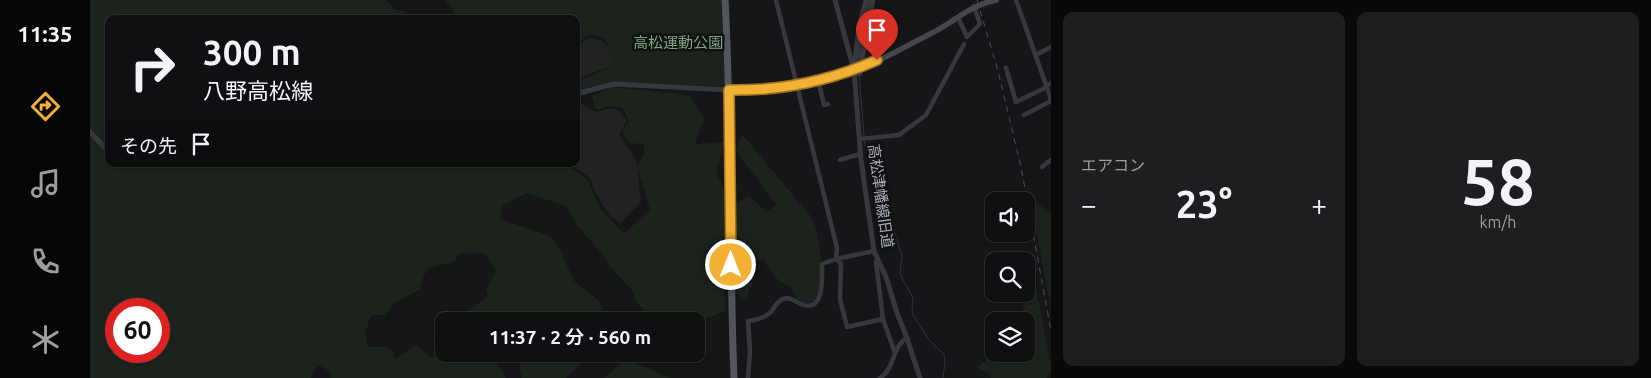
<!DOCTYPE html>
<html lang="ja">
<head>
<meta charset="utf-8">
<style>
  body { margin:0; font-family:Ubuntu,"Noto Sans JP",sans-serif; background:#1e1e20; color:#f1f3f6; height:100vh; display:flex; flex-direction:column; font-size:19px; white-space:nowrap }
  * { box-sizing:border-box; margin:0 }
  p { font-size:16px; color:#9c9d9f }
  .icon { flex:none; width:28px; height:28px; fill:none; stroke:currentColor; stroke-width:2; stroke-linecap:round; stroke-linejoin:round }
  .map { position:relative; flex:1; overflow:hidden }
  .panel { display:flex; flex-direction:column; gap:12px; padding:12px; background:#09090a; width:600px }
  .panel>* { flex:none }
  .banner { position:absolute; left:15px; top:15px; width:475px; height:152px; border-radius:10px; box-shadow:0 1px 4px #0004,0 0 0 1px #303032; background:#101012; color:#f1f3f6; overflow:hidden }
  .buttons { position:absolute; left:895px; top:192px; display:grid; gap:10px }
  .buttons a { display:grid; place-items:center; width:50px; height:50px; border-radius:10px; background:#101012; box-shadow:0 1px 4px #0004,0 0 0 1px #303032; font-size:25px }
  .speed { position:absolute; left:15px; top:298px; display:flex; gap:10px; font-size:25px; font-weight:700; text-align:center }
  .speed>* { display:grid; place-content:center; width:65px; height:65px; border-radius:50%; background:#101012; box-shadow:0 1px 4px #0004,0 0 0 1px #303032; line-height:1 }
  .speed .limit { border:8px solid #d22; background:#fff; color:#111 }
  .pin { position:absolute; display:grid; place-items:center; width:42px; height:42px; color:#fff; margin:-51px -21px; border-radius:50% 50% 50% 0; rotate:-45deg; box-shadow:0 0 5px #0007 }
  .pin .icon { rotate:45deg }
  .me { position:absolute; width:55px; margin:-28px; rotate:0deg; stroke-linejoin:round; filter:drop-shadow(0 0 4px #0008) }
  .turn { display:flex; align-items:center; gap:18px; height:105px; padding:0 15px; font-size:22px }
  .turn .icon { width:65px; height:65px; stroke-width:2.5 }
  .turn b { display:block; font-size:35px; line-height:42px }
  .then { display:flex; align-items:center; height:48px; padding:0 15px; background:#0003; gap:10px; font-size:19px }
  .big { font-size:38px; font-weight:600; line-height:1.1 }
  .panel .widget { flex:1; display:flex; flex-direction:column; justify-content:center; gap:8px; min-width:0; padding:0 18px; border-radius:10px; background:#1e1e20 }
  .panel .dial { align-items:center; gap:0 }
  .dial b { font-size:65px; line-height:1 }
  .heat { display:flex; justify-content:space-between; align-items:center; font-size:28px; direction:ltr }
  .panel .tiles { flex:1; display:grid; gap:12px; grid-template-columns:repeat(2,1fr) }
  .trip { position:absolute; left:345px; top:312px; width:270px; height:50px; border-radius:10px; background:#101012; box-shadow:0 1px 4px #0004,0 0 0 1px #303032; font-weight:600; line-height:50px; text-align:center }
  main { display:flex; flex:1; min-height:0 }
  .menu { display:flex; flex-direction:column; width:90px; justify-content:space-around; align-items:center; background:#060607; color:#9c9d9f }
  .menu .icon { width:35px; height:35px }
  .menu .active { color:#f2b134 }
  .menu b { font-size:22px; color:#f1f3f6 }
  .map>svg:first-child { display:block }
  .built { fill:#222225 }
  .green { fill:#1c231d; fill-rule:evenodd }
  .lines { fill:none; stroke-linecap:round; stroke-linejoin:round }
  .stream { stroke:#2c353c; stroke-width:1 }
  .river { stroke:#2c353c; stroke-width:7 }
  .minor { stroke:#37383d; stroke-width:4.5 }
  .tertiary { stroke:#37383d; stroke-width:5 }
  .secondary { stroke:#45474d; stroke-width:5.5 }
  .primary { stroke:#53555c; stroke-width:7 }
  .rail { stroke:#4a4c52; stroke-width:1; stroke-dasharray:6 5; stroke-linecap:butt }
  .route-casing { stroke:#9d7322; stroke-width:12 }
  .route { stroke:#f2b134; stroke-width:9 }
  .labels { text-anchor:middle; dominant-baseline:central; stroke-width:5; stroke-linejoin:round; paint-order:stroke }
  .park-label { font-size:15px; fill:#7fa381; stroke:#111113 }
  .street-label { font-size:15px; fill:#a8adb8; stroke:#111113 }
</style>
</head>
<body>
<main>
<nav class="menu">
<b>11:35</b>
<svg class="icon active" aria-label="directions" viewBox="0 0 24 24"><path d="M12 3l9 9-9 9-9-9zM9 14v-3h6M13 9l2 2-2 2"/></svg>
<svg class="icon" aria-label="music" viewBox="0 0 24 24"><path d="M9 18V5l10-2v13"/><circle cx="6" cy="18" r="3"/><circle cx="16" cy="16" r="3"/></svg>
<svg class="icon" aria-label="phone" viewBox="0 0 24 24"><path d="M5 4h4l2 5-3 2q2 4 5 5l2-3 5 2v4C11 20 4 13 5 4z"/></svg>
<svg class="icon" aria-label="climate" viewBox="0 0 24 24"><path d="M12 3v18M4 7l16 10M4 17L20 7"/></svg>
</nav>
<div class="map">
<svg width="961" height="378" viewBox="0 0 961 378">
  <rect width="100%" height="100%" fill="#161618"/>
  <!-- built -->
  <path class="built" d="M498,38L511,40L519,48L524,60V66L502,73L486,80V46Z
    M486,101L506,112L521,108L528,110L537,120L529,135L546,159L551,202L530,223L520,216L506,194L500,178L482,165H465L461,164H486Z"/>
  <!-- green -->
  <path class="green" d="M0,0H296L305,10L314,11L319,19H19V164H454L462,168H482L498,180L509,207L534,234L560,209L547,167L555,152L553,143L540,144L532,131L539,122L533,108L520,106L506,110L502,96L522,87L599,95L614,117L605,144L636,142L626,171L634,190L635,311L606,323V321H571L557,314L546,301L542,290L520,267L517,260L486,224L476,206L437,193L413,205L410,219L460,236L470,250L484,281L508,300L517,319L516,321H364L398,296L396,289L406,271L394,253L368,254L364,262L339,268L334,275L330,289L303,304L295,315H281L275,333L278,347H293L303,350L305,359L326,345L340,357L347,355L349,351L343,337L354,329V354H405L404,360L415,374L416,378H241L240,371L228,365L221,378H0ZM26,309H69V351H26Z
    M355,0H631L635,80L632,87L536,82L510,85L486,91V82L524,66C523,52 515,28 496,37C493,38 490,42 487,45L486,19H361L363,10Z
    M652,134C670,156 688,177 706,199C711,206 721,214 724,223C729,236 740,303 718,303C707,304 704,294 700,286C686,281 681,273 674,260L665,261L663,283L658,292V300L651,299L647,293L646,203L659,196L677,212L686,205L646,150Z
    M940,197L961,214V309Z
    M936,265L942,266L961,366V372L957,378H901V375L887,367L905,354H936V321H927L940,291Z
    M427,354H495L490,365L476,378H432Z
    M536,359L580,378H514Z"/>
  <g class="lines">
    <!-- stream -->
    <path class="stream" d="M769,73L774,136
      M774,140L776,151L782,157L784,162L812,257L810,272L812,278L823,298L822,313L839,340L854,354L855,361L853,378"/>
    <!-- river -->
    <path class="river" d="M769,73L768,62L779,0"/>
    <!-- minor -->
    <path class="minor" d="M686,0L747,248L746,259L751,263L750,299L757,327L793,319
      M926,0L961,99
      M868,17L877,37L890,24L884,6
      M946,55L961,47
      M773,66L772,60L783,0
      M764,67L769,25L776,0
      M916,68L926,102L953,89L961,83
      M728,80L734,105L738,104
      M934,115L961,101
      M770,139L809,135L836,115L874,44
      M750,160L770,154
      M952,167L961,160
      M788,259L786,262L793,319L805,353
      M658,378L660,351L658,321C665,320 674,318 680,313C684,309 687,301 693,299C700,296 705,302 711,304C735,314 732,277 732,264L746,259L784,251
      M790,378C805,369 802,346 817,338"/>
    <!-- tertiary -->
    <path class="tertiary" d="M745,0L764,70L771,160L784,251L796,277L807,313L817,338L830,378
      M486,94L524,84L639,90
      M0,132L19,152"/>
    <!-- secondary -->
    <path class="secondary" d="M639,90C682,90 722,84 763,71C790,62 816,46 842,33C866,21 878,6 906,0"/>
    <!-- primary -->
    <path class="primary" d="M635,0C642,126 639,252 644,378"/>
    <!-- rail -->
    <path class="rail" d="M887,0L908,71L931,167L961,331"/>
  </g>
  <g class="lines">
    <defs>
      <path id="route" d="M641,265L639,90C691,91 740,81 787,60"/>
    </defs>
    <!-- route casing -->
    <use href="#route" class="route-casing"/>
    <!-- route -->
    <use href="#route" class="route"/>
  </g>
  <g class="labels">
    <!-- park labels -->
    <g class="park-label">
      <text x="588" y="42">高松運動公園</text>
    </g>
    <!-- street labels -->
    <g class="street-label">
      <text transform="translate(791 196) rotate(82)">高松津幡線旧道</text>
    </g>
  </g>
</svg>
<div class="buttons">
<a><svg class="icon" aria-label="sound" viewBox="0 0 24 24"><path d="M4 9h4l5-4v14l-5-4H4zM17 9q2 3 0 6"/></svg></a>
<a><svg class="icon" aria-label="search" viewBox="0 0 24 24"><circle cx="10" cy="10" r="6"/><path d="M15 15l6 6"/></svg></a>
<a><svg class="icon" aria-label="layers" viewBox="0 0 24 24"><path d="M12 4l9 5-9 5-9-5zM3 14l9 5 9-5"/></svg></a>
</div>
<div class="speed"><div class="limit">60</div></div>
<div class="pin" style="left:787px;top:60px;background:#d93025"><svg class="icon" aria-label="arrive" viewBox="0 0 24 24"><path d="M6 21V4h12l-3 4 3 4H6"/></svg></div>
<svg class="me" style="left:641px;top:265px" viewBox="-20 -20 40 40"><circle r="17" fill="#f2b134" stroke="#fff" stroke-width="3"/><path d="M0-11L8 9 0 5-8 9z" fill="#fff"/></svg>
<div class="trip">11:37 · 2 分 · 560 m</div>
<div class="banner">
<div class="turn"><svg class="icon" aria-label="right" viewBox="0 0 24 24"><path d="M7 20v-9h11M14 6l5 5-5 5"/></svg><div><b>300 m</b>八野高松線</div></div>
<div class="then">その先<svg class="icon" aria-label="arrive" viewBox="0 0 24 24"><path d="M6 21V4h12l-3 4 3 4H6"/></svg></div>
</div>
</div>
<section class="panel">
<div class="tiles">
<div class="widget"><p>エアコン</p>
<div class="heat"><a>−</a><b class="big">23°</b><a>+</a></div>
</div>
<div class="widget dial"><b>58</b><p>km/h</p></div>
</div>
</section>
</main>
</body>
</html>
